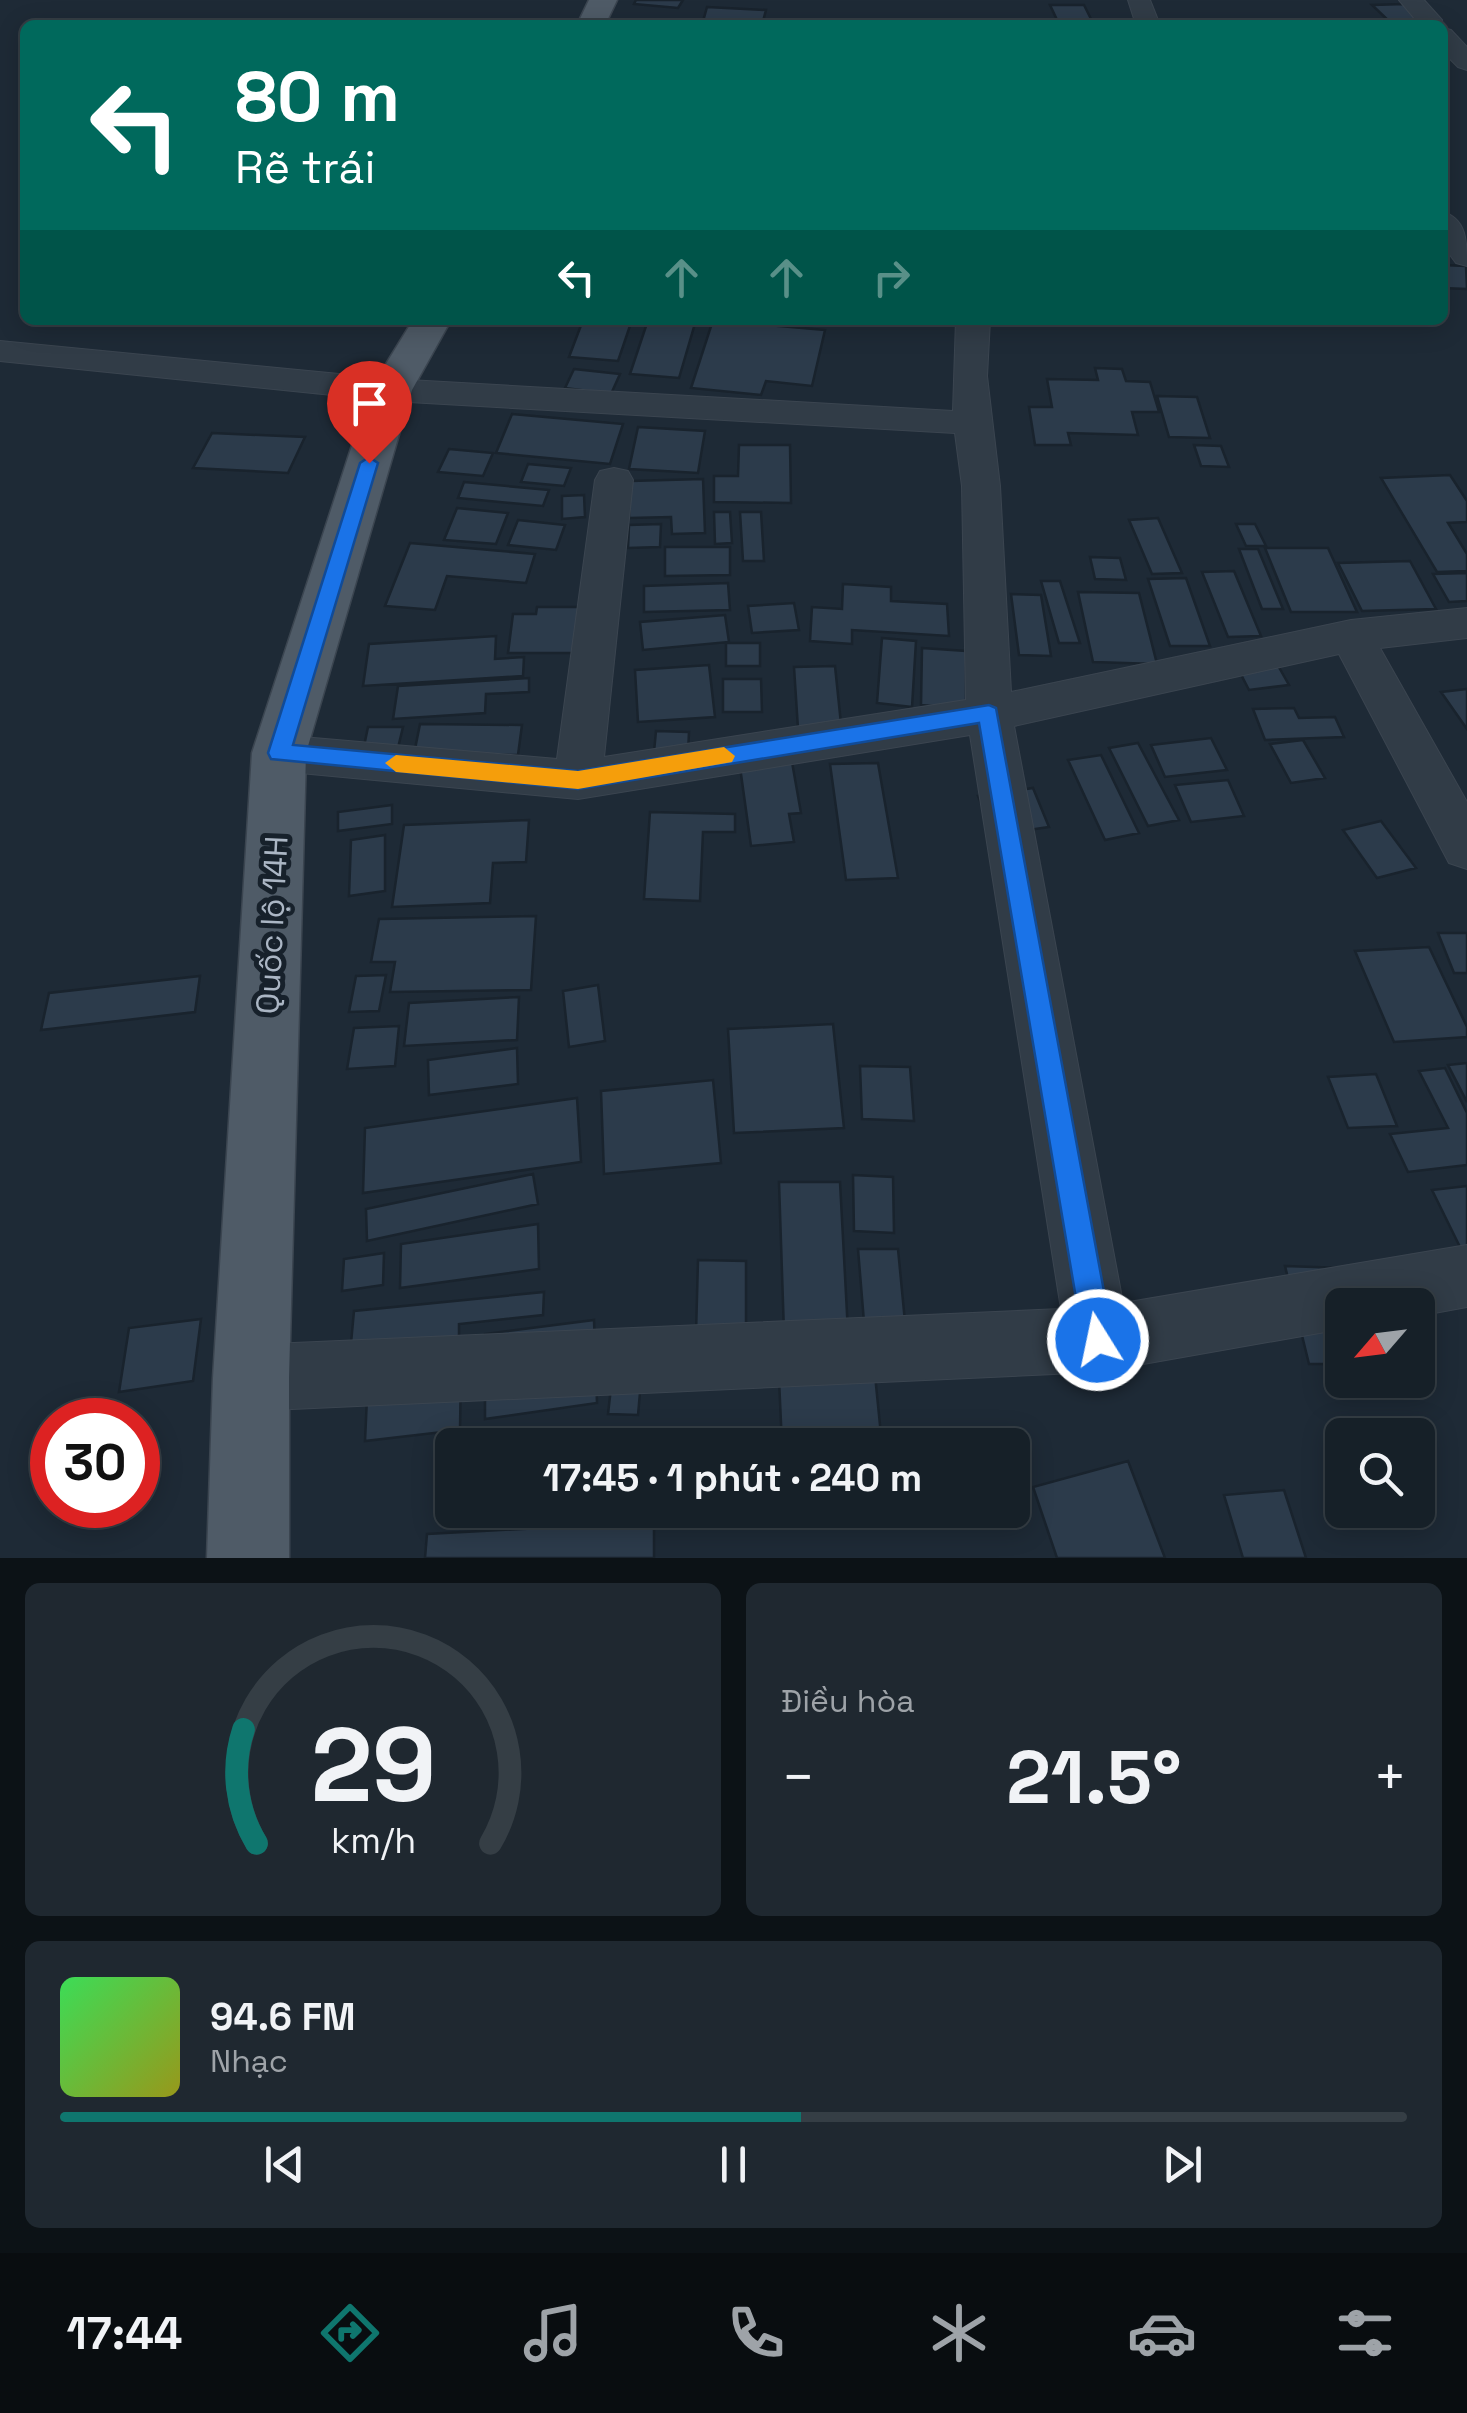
<!DOCTYPE html>
<html lang="vi">
<head>
<meta charset="utf-8">
<style>
  body { margin:0; font-family:"Space Grotesk",sans-serif; background:#1f2830; color:#f1f3f6; height:100vh; display:flex; flex-direction:column; font-size:38px; white-space:nowrap }
  * { box-sizing:border-box; margin:0 }
  p { font-size:32px; color:#9ea3a8 }
  .icon { flex:none; width:55px; height:55px; fill:none; stroke:currentColor; stroke-width:2; stroke-linecap:round; stroke-linejoin:round }
  .map { position:relative; height:1558px; overflow:hidden }
  .details { display:flex; flex-direction:column; gap:25px; padding:25px; background:#0c1216; flex:1 }
  .details>* { flex:none }
  .top-card { position:absolute; left:20px; top:20px; width:1428px; height:305px; border-radius:15px; box-shadow:0 5px 25px #0003,0 0 0 2px #353e45; background:#00695c; color:#fff; overflow:hidden }
  .needle { width:65px; rotate:242deg }
  .buttons { position:absolute; left:1325px; top:1288px; display:grid; gap:20px }
  .buttons a { display:grid; place-items:center; width:110px; height:110px; border-radius:15px; background:#162028; box-shadow:0 5px 25px #0003,0 0 0 2px #353e45; font-size:50px }
  .speed { position:absolute; left:30px; top:1398px; display:flex; gap:20px; font-size:50px; font-weight:700; text-align:center }
  .speed>* { display:grid; place-content:center; width:130px; height:130px; border-radius:50%; background:#162028; box-shadow:0 5px 25px #0003,0 0 0 2px #353e45; line-height:1 }
  .speed .limit { border:15px solid #d22; background:#fff; color:#111 }
  .pin { position:absolute; display:grid; place-items:center; width:85px; height:85px; color:#fff; margin:-102px -42px; border-radius:50% 50% 50% 0; rotate:-45deg; box-shadow:0 0 10px #0007 }
  .pin .icon { rotate:45deg }
  .me { position:absolute; width:110px; margin:-55px; rotate:350deg; stroke-linejoin:round; filter:drop-shadow(0 0 8px #0008) }
  .turn { display:flex; align-items:center; gap:35px; height:210px; padding:0 50px; font-size:45px }
  .turn .icon { width:130px; height:130px; stroke-width:2.5 }
  .turn b { display:block; font-size:70px; line-height:85px }
  .lanes { display:flex; align-items:center; height:95px; padding:0 50px; background:#0003; justify-content:center; gap:50px; direction:ltr }
  .lanes .off { opacity:.35 }
  .big { font-size:75px; font-weight:700; line-height:1.1 }
  .details .widget { flex:1; display:flex; flex-direction:column; justify-content:center; gap:15px; min-width:0; padding:0 35px; border-radius:15px; background:#1f2830 }
  .details .dial { align-items:center; gap:0 }
  .dial svg { height:260px; overflow:visible; fill:none; stroke:#353e45; stroke-width:7; stroke-linecap:round; text-anchor:middle }
  .dial text { fill:#f1f3f6; stroke:none }
  .song { display:flex; align-items:center; gap:30px }
  .cover { width:120px; height:120px; border-radius:15px; background:linear-gradient(135deg,hsl(130 70% 55%),hsl(60 70% 35%)) }
  .played { height:10px; border-radius:5px; background:linear-gradient(90deg,#0f766e 55%,#353e45 55%) }
  .keys { display:flex; justify-content:space-around; direction:ltr }
  .heat { display:flex; justify-content:space-between; align-items:center; font-size:55px; direction:ltr }
  .details .tiles { flex:1; display:grid; gap:25px; grid-template-columns:1fr 1fr }
  .widget:last-child { grid-column:span 2 }
  .trip { position:absolute; left:435px; top:1428px; width:595px; height:100px; border-radius:15px; background:#162028; box-shadow:0 5px 25px #0003,0 0 0 2px #353e45; font-weight:700; line-height:100px; text-align:center }
  .dock { display:flex; height:160px; justify-content:space-around; align-items:center; background:#090d10; color:#9ea3a8 }
  .dock .icon { width:70px; height:70px }
  .dock .active { color:#0f766e }
  .dock b { font-size:45px; color:#f1f3f6 }
  .map>svg:first-child { display:block }
  .building { fill:#2c3b4b; stroke:#19232d; stroke-width:2.5 }
  .lines { fill:none; stroke-linecap:round; stroke-linejoin:round }
  .street-casing { stroke:#3b4550; stroke-width:2 }
  .primary-casing { stroke:#3b4550; stroke-width:3 }
  .street { fill:#313c47; fill-rule:evenodd }
  .primary { fill:#4f5b67; fill-rule:evenodd }
  .route { fill:#1a73e8; stroke:#114b97; stroke-width:2.5 }
  .slow { fill:#f59e0b }
  .labels { text-anchor:middle; dominant-baseline:central; stroke-width:10; stroke-linejoin:round; paint-order:stroke }
  .street-label { font-size:32px; fill:#abb6c4; stroke:#17212b }
</style>
</head>
<body>
<div class="map">
<svg width="1467" height="1558" viewBox="0 0 1467 1558">
  <rect width="100%" height="100%" fill="#1e2a36"/>
  <!-- building -->
  <path class="building" d="M636,0H683L678,8L634,4Z
    M1405,4L1428,25H1393L1372,5Z
    M1050,5H1084L1092,21L1058,22Z
    M707,7L766,10L762,25H702Z
    M1442,265L1466,266L1467,289L1442,288Z
    M583,320H632L618,361L569,357Z
    M648,320H696L679,378L630,374Z
    M713,320L825,330L812,386L766,381L761,395L691,388Z
    M1095,368L1122,369L1126,381L1150,382L1159,412H1132L1138,435L1068,433L1071,445H1035L1029,407H1052L1047,379L1098,380Z
    M574,369L620,374L611,394L565,388Z
    M1157,396L1197,397L1210,438L1169,437Z
    M512,414L623,424L610,464L496,453Z
    M638,427L705,431L698,473L629,469Z
    M212,433L305,437L288,473L193,468Z
    M739,445H790L791,503L714,502V476H738Z
    M1194,445L1221,446L1229,467L1201,466Z
    M449,449L493,453L483,476L438,472Z
    M528,464L571,468L564,486L521,482Z
    M1450,475L1467,501V522L1448,523L1467,554V571L1437,572L1381,478Z
    M703,479L705,533L672,534L671,517L629,518L630,481Z
    M464,482L549,490L543,506L458,498Z
    M584,495L585,517L562,519V496Z
    M457,508L508,513L496,544L444,540Z
    M714,512H730L732,543L715,544Z
    M740,512H761L764,561H743Z
    M1158,518L1182,573L1152,574L1129,520Z
    M518,520L565,525L556,550L508,545Z
    M661,524L660,547L628,548L629,525Z
    M1236,524H1255L1266,546H1246Z
    M410,543L535,554L526,583L447,576L435,610L385,606Z
    M665,547H730V575L665,576Z
    M1265,548H1328L1357,612H1291Z
    M1239,549H1258L1283,609H1262Z
    M1090,557L1120,558L1126,580L1095,579Z
    M1410,561L1436,609L1362,611L1338,563Z
    M1234,571L1261,636L1228,637L1202,572Z
    M1467,573V601L1449,602L1433,574Z
    M1186,578L1210,646H1170L1148,579Z
    M1041,581H1060L1080,643H1059Z
    M728,583L730,610L644,612V586Z
    M843,584L891,587V601L947,604L949,636L852,630V644L810,641L812,607L842,609Z
    M1078,592L1139,593L1157,664L1093,662Z
    M1011,594L1041,595L1051,656L1019,655Z
    M794,603L799,630L752,633L748,606Z
    M537,607H582L578,653H508L513,614H536Z
    M725,615L729,642L643,650L640,622Z
    M496,636L495,659L524,657L523,676L363,686L369,644Z
    M882,638L916,641L912,707L877,703Z
    M726,643H760V666H726Z
    M922,648L966,651V709L921,705Z
    M1272,655L1289,685L1249,690L1233,659Z
    M709,665L715,717L638,722L635,670Z
    M835,666L843,743L799,744L794,667Z
    M529,678V692L486,694L485,713L393,719L398,686Z
    M723,679H761L762,712H723Z
    M1467,689V729L1441,692Z
    M1294,708L1299,718L1335,717L1344,737L1265,740L1253,709Z
    M420,724L522,725L518,755L414,754Z
    M368,727H403L397,752L363,751Z
    M656,731L689,732L688,753L654,752Z
    M1211,738L1227,770L1165,777L1151,745Z
    M1303,740L1325,778L1291,783L1270,744Z
    M1138,743L1179,820L1148,826L1109,748Z
    M1101,755L1139,833L1105,840L1068,760Z
    M792,762L801,813L789,814L794,842L751,846L740,767Z
    M878,763L898,878L846,880L830,764Z
    M1228,780L1244,816L1191,822L1175,785Z
    M1033,788L1049,827L994,835L978,796Z
    M392,805V824L338,831V812Z
    M650,812L735,814V832H703L700,901L644,899Z
    M529,820L526,862L493,863L490,903L392,907L404,825Z
    M1381,821L1416,868L1377,878L1343,830Z
    M385,835V891L349,896L351,840Z
    M536,916L531,990L390,992L395,962H371L379,919Z
    M1438,933H1467V973H1454Z
    M1429,947L1467,1027V1037L1394,1042L1355,951Z
    M386,975L379,1011L349,1012L356,976Z
    M200,976L195,1012L41,1030L49,993Z
    M598,985L605,1041L569,1047L563,991Z
    M519,997L517,1040L404,1046L409,1003Z
    M833,1024L844,1128L734,1133L728,1029Z
    M399,1026L395,1066L347,1069L354,1028Z
    M517,1048L518,1084L429,1095L428,1060Z
    M1467,1063V1102L1448,1065Z
    M860,1066L910,1067L914,1121L862,1119Z
    M1445,1068L1467,1113V1165L1408,1172L1390,1134L1448,1128L1419,1071Z
    M1376,1074L1397,1126L1348,1128L1328,1077Z
    M713,1080L721,1163L604,1174L601,1091Z
    M577,1098L581,1162L363,1193L365,1128Z
    M533,1174L538,1204L367,1241L366,1209Z
    M853,1175L893,1177L894,1233L854,1231Z
    M779,1182H840L848,1332L784,1333Z
    M1467,1186V1246L1460,1247L1432,1190Z
    M538,1224L539,1269L400,1288L401,1244Z
    M858,1249H898L905,1322H864Z
    M384,1253L383,1285L342,1291L344,1259Z
    M698,1260L746,1261V1334H696Z
    M1285,1266L1343,1268L1354,1305H1342V1364H1309Z
    M544,1292L543,1315L459,1324V1344L350,1354L354,1311Z
    M201,1319L193,1381L119,1392L129,1328Z
    M594,1320L597,1403L485,1419V1334Z
    M617,1335L645,1336L638,1415L608,1414Z
    M461,1366L460,1430L365,1441L368,1376Z
    M875,1375L882,1445H782L779,1379Z
    M1128,1461L1165,1558H1057L1033,1487Z
    M1284,1490L1306,1558H1243L1224,1495Z
    M654,1522V1558H425L427,1534Z"/>
  <g class="lines">
    <defs>
      <path id="street" d="M1128,0H1150L1160,25H1136Z
        M1399,0H1424L1442,20L1443,28L1451,30L1467,47V70L1458,67L1442,51V25H1420Z
        M1442,212C1467,218 1467,243 1467,266L1456,263L1442,244Z
        M956,320H990L987,376L1000,486L1011,692L1351,620L1467,608V638L1380,648L1467,802V869L1449,863L1339,654L1014,726L1123,1303L1467,1245V1307L1418,1316V1305H1342V1329L1098,1372L251,1411L228,1401L218,1378L228,1355L251,1345L1061,1309L970,735L578,799L279,771L262,766L256,753L262,740L279,735L557,759L595,480L600,471L614,468L628,471L633,480L604,757L966,700L962,486L955,433L391,401L0,361V341L391,379L953,411Z"/>
      <path id="primary" d="M589,0H617L605,25H577Z
        M413,320H451L412,390L306,753L289,1378V1558H207L213,1378L252,753L370,390Z"/>
    </defs>
    <!-- street casing -->
    <use href="#street" class="street-casing"/>
    <!-- primary casing -->
    <use href="#primary" class="primary-casing"/>
    <!-- street -->
    <use href="#street" class="street"/>
    <!-- primary -->
    <use href="#primary" class="primary"/>
  </g>
  <!-- route -->
  <path class="route" d="M369,457L378,463L293,745L578,771L989,705L996,708L1113,1340L1109,1350L1098,1355L1087,1350L1083,1340L979,723L578,789L271,759L268,753L360,463Z"/>
  <!-- slow -->
  <path class="slow" d="M724,747L735,756L732,762L578,789L396,772L385,763L396,755L578,771Z"/>
  <g class="labels">
    <!-- street labels -->
    <g class="street-label">
      <text transform="translate(272 925) rotate(-87)">Quốc lộ 14H</text>
    </g>
  </g>
</svg>
<div class="buttons">
<a><svg class="needle" viewBox="-14 -14 28 28"><path d="M0-13l5 13h-10z" fill="#e53935"/><path d="M0 13l5-13h-10z" fill="#9ea3a8"/></svg></a>
<a><svg class="icon" aria-label="search" viewBox="0 0 24 24"><circle cx="10" cy="10" r="6"/><path d="M15 15l6 6"/></svg></a>
</div>
<div class="speed"><div class="limit">30</div></div>
<div class="pin" style="left:369px;top:463px;background:#d93025"><svg class="icon" aria-label="arrive" viewBox="0 0 24 24"><path d="M6 21V4h12l-3 4 3 4H6"/></svg></div>
<svg class="me" style="left:1098px;top:1340px" viewBox="-20 -20 40 40"><circle r="17" fill="#1a73e8" stroke="#fff" stroke-width="3"/><path d="M0-11L8 9 0 5-8 9z" fill="#fff"/></svg>
<div class="trip">17:45 · 1 phút · 240 m</div>
<div class="top-card">
<div class="turn"><svg class="icon" aria-label="left" viewBox="0 0 24 24"><path d="M17 20v-9H6M10 6l-5 5 5 5"/></svg><div><b>80 m</b>Rẽ trái</div></div>
<div class="lanes"><svg class="icon" aria-label="left" viewBox="0 0 24 24"><path d="M17 20v-9H6M10 6l-5 5 5 5"/></svg><svg class="icon off" aria-label="ahead" viewBox="0 0 24 24"><path d="M12 20V5M6 11l6-6 6 6"/></svg><svg class="icon off" aria-label="ahead" viewBox="0 0 24 24"><path d="M12 20V5M6 11l6-6 6 6"/></svg><svg class="icon off" aria-label="right" viewBox="0 0 24 24"><path d="M7 20v-9h11M14 6l5 5-5 5"/></svg></div>
</div>
</div>
<section class="details">
<div class="tiles">
<div class="widget dial"><svg viewBox="0 0 100 80">
<path d="M14 69A42 42 0 1 1 86 69"/>
<path d="M14 69A42 42 0 0 1 10 34" stroke="#0f766e"/>
<text x="50" y="56" font-size="32" font-weight="700">29</text>
<text x="50" y="72" font-size="11">km/h</text>
</svg></div>
<div class="widget"><p>Điều hòa</p>
<div class="heat"><a>−</a><b class="big">21.5°</b><a>+</a></div>
</div>
<div class="widget">
<div class="song"><i class="cover"></i><div><b>94.6 FM</b><p>Nhạc</p></div></div>
<div class="played"></div>
<div class="keys"><svg class="icon" aria-label="previous" viewBox="0 0 24 24"><path d="M18 5L8 12l10 7zM5 5v14"/></svg><svg class="icon" aria-label="pause" viewBox="0 0 24 24"><path d="M8 5v14M16 5v14"/></svg><svg class="icon" aria-label="next" viewBox="0 0 24 24"><path d="M6 5l10 7-10 7zM19 5v14"/></svg></div>
</div>
</div>
</section>
<nav class="dock">
<b>17:44</b>
<svg class="icon active" aria-label="directions" viewBox="0 0 24 24"><path d="M12 3l9 9-9 9-9-9zM9 14v-3h6M13 9l2 2-2 2"/></svg>
<svg class="icon" aria-label="music" viewBox="0 0 24 24"><path d="M9 18V5l10-2v13"/><circle cx="6" cy="18" r="3"/><circle cx="16" cy="16" r="3"/></svg>
<svg class="icon" aria-label="phone" viewBox="0 0 24 24"><path d="M5 4h4l2 5-3 2q2 4 5 5l2-3 5 2v4C11 20 4 13 5 4z"/></svg>
<svg class="icon" aria-label="climate" viewBox="0 0 24 24"><path d="M12 3v18M4 7l16 10M4 17L20 7"/></svg>
<svg class="icon" aria-label="car" viewBox="0 0 24 24"><path d="M5 17H2v-5l4-1 3-4h7l3 4 3 1v5h-3M9 17h6M6 11h13"/><circle cx="7" cy="17" r="2"/><circle cx="17" cy="17" r="2"/></svg>
<svg class="icon" aria-label="filters" viewBox="0 0 24 24"><path d="M4 7h16M4 17h16"/><circle cx="9" cy="7" r="2"/><circle cx="15" cy="17" r="2"/></svg>
</nav>
</body>
</html>
